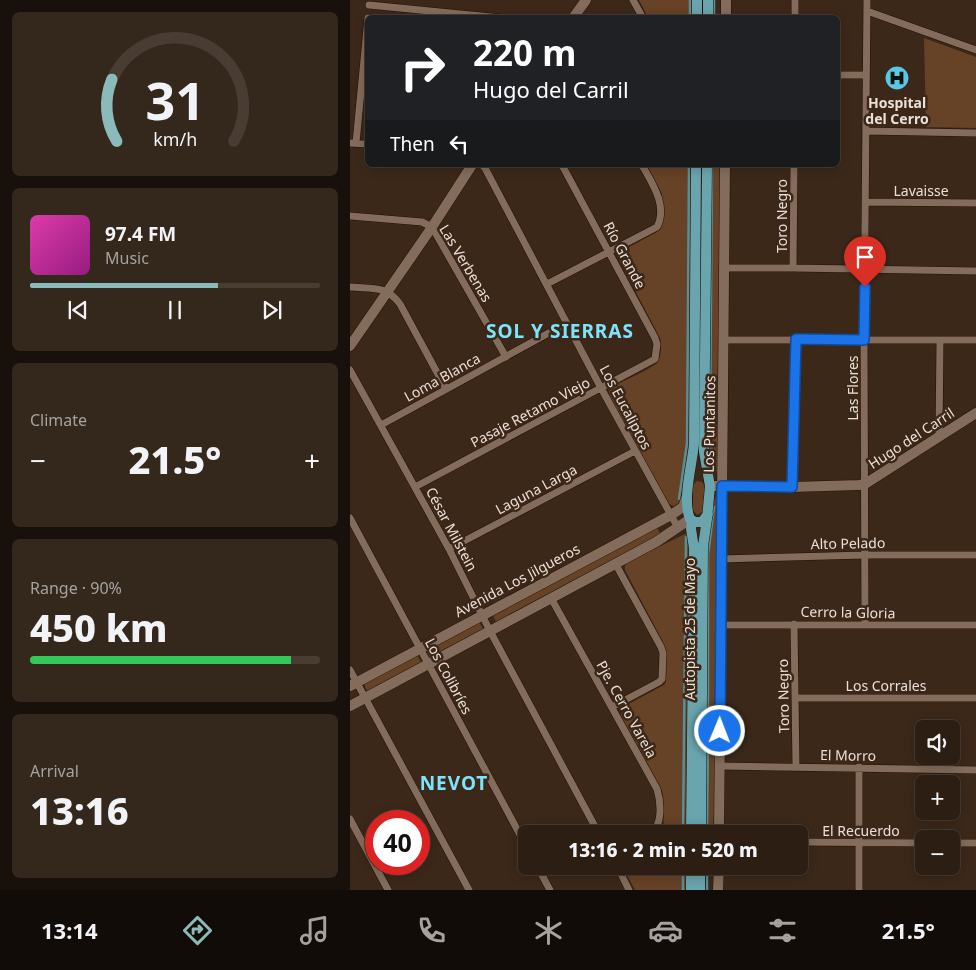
<!DOCTYPE html>
<html lang="en">
<head>
<meta charset="utf-8">
<style>
  body { margin:0; font-family:"Noto Sans",sans-serif; background:#34271c; color:#f1f3f6; height:100vh; display:flex; flex-direction:column; font-size:19px; white-space:nowrap }
  * { box-sizing:border-box; margin:0 }
  p { font-size:16px; color:#a6a2a0 }
  .icon { flex:none; width:28px; height:28px; fill:none; stroke:currentColor; stroke-width:2; stroke-linecap:round; stroke-linejoin:round }
  .map { position:relative; flex:1; overflow:hidden }
  .sheet { display:flex; flex-direction:column; gap:12px; padding:12px; background:#18100a; width:350px }
  .sheet>* { flex:none }
  .guide { position:absolute; left:15px; top:15px; width:475px; height:152px; border-radius:8px; box-shadow:0 2px 12px #0003,0 0 0 1px #483c33; background:#202124; color:#fff; overflow:hidden }
  .fabs { position:absolute; left:565px; top:720px; display:grid; gap:10px }
  .fabs a { display:grid; place-items:center; width:45px; height:45px; border-radius:8px; background:#2c1e13; box-shadow:0 2px 12px #0003,0 0 0 1px #483c33; font-size:25px }
  .speed { position:absolute; left:15px; top:810px; display:flex; gap:10px; font-size:25px; font-weight:700; text-align:center }
  .speed>* { display:grid; place-content:center; width:65px; height:65px; border-radius:50%; background:#2c1e13; box-shadow:0 2px 12px #0003,0 0 0 1px #483c33; line-height:1 }
  .speed .limit { border:8px solid #d22; background:#fff; color:#111 }
  .pin { position:absolute; display:grid; place-items:center; width:42px; height:42px; color:#fff; margin:-51px -21px; border-radius:50% 50% 50% 0; rotate:-45deg; box-shadow:0 0 5px #0007 }
  .pin .icon { rotate:45deg }
  .me { position:absolute; width:55px; margin:-28px; rotate:1deg; stroke-linejoin:round; filter:drop-shadow(0 0 4px #0008) }
  .turn { display:flex; align-items:center; gap:18px; height:105px; padding:0 25px; font-size:22px }
  .turn .icon { width:65px; height:65px; stroke-width:2.5 }
  .turn b { display:block; font-size:35px; line-height:42px }
  .then { display:flex; align-items:center; height:48px; padding:0 25px; background:#0003; gap:10px; font-size:19px }
  .big { font-size:38px; font-weight:800; line-height:1.1 }
  .sheet .widget { flex:1; display:flex; flex-direction:column; justify-content:center; gap:8px; min-width:0; padding:0 18px; border-radius:8px; background:#34271c }
  .sheet .dial { align-items:center; gap:0 }
  .dial svg { height:130px; overflow:visible; fill:none; stroke:#483c33; stroke-width:7; stroke-linecap:round; text-anchor:middle }
  .dial text { fill:#f1f3f6; stroke:none }
  .song { display:flex; align-items:center; gap:15px }
  .cover { width:60px; height:60px; border-radius:8px; background:linear-gradient(135deg,hsl(320 70% 55%),hsl(310 70% 35%)) }
  .played { height:5px; border-radius:2px; background:linear-gradient(90deg,#8bbbb9 65%,#483c33 65%) }
  .keys { display:flex; justify-content:space-around; direction:ltr }
  .heat { display:flex; justify-content:space-between; align-items:center; font-size:28px; direction:ltr }
  .charge { height:8px; border-radius:4px; background:linear-gradient(90deg,#34c759 90%,#483c33 0) }
  .trip { position:absolute; left:168px; top:825px; width:290px; height:50px; border-radius:8px; background:#2c1e13; box-shadow:0 2px 12px #0003,0 0 0 1px #483c33; font-weight:800; line-height:50px; text-align:center }
  .tabs { display:flex; height:80px; justify-content:space-around; align-items:center; background:#120c08; color:#a6a2a0 }
  .tabs .icon { width:35px; height:35px }
  .tabs .current { color:#8bbbb9 }
  .tabs b { font-size:22px; color:#f1f3f6 }
  main { display:flex; flex:1; min-height:0 }
  .map>svg:first-child { display:block }
  .green { fill:#664226 }
  .lines { fill:none; stroke-linecap:round; stroke-linejoin:round }
  .stream { stroke:#578e97; stroke-width:2.5 }
  .street-casing { stroke:#221003; stroke-width:8 }
  .secondary-casing { stroke:#221003; stroke-width:11 }
  .primary-casing { stroke:#221003; stroke-width:11 }
  .street { stroke:#836c5b; stroke-width:7 }
  .secondary { stroke:#836c5b; stroke-width:10 }
  .primary { stroke:#6aa4ad; stroke-width:10 }
  .route-casing { stroke:#114b97; stroke-width:12 }
  .route { stroke:#1a73e8; stroke-width:9 }
  .labels { text-anchor:middle; dominant-baseline:central; stroke-width:5; stroke-linejoin:round; paint-order:stroke }
  .poi-label { font-size:14px; font-weight:bold; fill:#ecdfd6; stroke:#3b2819 }
  .street-label { font-size:14px; fill:#ecdfd6; stroke:#3b2819 }
  .district-label { font-size:19px; font-weight:bold; letter-spacing:1px; fill:#7fe3fc; stroke:#3b2819 }
</style>
</head>
<body>
<main>
<section class="sheet">
<div class="widget dial"><svg viewBox="0 0 100 80">
<path d="M14 69A42 42 0 1 1 86 69"/>
<path d="M14 69A42 42 0 0 1 11 31" stroke="#8bbbb9"/>
<text x="50" y="56" font-size="32" font-weight="700">31</text>
<text x="50" y="72" font-size="11">km/h</text>
</svg></div>
<div class="widget">
<div class="song"><i class="cover"></i><div><b>97.4 FM</b><p>Music</p></div></div>
<div class="played"></div>
<div class="keys"><svg class="icon" aria-label="previous" viewBox="0 0 24 24"><path d="M18 5L8 12l10 7zM5 5v14"/></svg><svg class="icon" aria-label="pause" viewBox="0 0 24 24"><path d="M8 5v14M16 5v14"/></svg><svg class="icon" aria-label="next" viewBox="0 0 24 24"><path d="M6 5l10 7-10 7zM19 5v14"/></svg></div>
</div>
<div class="widget"><p>Climate</p>
<div class="heat"><a>−</a><b class="big">21.5°</b><a>+</a></div>
</div>
<div class="widget"><p>Range · 90%</p><b class="big">450 km</b><div class="charge"></div></div>
<div class="widget"><p>Arrival</p><b class="big">13:16</b></div>
</section>
<div class="map">
<svg width="626" height="890" viewBox="0 0 626 890">
  <rect width="100%" height="100%" fill="#3b2819"/>
  <!-- green -->
  <path class="green" d="M289,0H343V17H298Z
    M574,38L626,57V128L576,127Z
    M297,165H341L340,449L330,502L324,506L318,504L260,396L259,391L262,387C271,382 303,368 308,362C311,356 312,344 310,338L267,256L270,252L307,232L311,227L312,222V194Z
    M360,165H371L367,472L364,474L362,473L358,449Z
    M347,481L352,482L355,487L354,511L347,515L343,510V485Z
    M366,496H367L364,834H355L356,559L363,503Z
    M307,527L310,534L146,622L143,615Z
    M335,534L338,536L339,539L336,834H309L314,831L313,795L311,788L271,716L273,707L314,685L316,682L313,642L275,570V566L278,562Z
    M129,622L133,629L79,657L76,650Z
    M67,655L71,662L17,691L14,684Z
    M272,866H336V890H285Z"/>
  <g class="lines">
    <!-- stream -->
    <path class="stream" d="M340,18V0
      M364,18V0
      M362,165L360,429L363,471
      M329,499L337,443L339,165
      M358,707V555L364,507
      M333,834L336,537
      M357,834L358,730
      M333,890V866
      M357,890V866"/>
    <defs>
      <path id="street" d="M283,0L293,18
        M19,5L151,18
        M517,11L626,50
        M445,18V0
        M488,75H516
        M516,131L626,133
        M0,143L18,144
        M6,143L18,18
        M132,165L135,168L251,388L328,528
        M516,202L626,203
        M0,216L72,222L82,227L156,357
        M374,268H443L626,271
        M443,268L444,165
        M197,284L307,227C318,206 302,183 292,165
        M0,287C22,289 36,285 50,304L96,389
        M373,340H626
        M0,370L99,549L140,631L249,834
        M31,425L217,323
        M589,435L590,340
        M65,487L305,359L307,344L305,338L212,165
        M442,487L445,339
        M0,518L176,846
        M99,549L285,451
        M371,559L515,555H626
        M201,598L307,789C311,803 313,826 300,834
        M444,624L446,767
        M371,625H626
        M515,625L514,339L517,0
        M0,670L119,890
        M445,698H626
        M262,707L309,682L312,679L313,653L311,647L265,563
        M369,766L626,770
        M509,767V890
        M0,819L38,890
        M449,842L574,843
        M601,843H626
        M187,866L200,890
        M267,866L279,890"/>
      <path id="secondary" d="M223,18L236,0
        M376,18V0
        M0,346L82,227L122,165
        M365,486L442,487L509,485L515,484L626,413
        M0,686L321,515L333,507L337,496
        M0,706L306,542L340,519
        M369,834L375,165
        M368,890L369,866"/>
      <path id="primary" d="M347,18V0
        M358,18V0
        M346,165L344,444C342,465 332,500 340,519L345,522H352L358,514
        M341,834L344,548L341,529L342,521
        M351,834L353,546L357,519L360,486L354,452L357,165
        M341,890V866
        M350,890V866"/>
    </defs>
    <!-- street casing -->
    <use href="#street" class="street-casing"/>
    <!-- secondary casing -->
    <use href="#secondary" class="secondary-casing"/>
    <!-- primary casing -->
    <use href="#primary" class="primary-casing"/>
    <!-- street -->
    <use href="#street" class="street"/>
    <!-- secondary -->
    <use href="#secondary" class="secondary"/>
    <!-- primary -->
    <use href="#primary" class="primary"/>
  </g>
  <g class="lines">
    <defs>
      <path id="route" d="M370,731L372,486L442,487L446,339L514,340L515,287"/>
    </defs>
    <!-- route casing -->
    <use href="#route" class="route-casing"/>
    <!-- route -->
    <use href="#route" class="route"/>
  </g>
  <!-- icons -->
  <defs>
    <symbol id="hospital-disc" viewBox="-11 -11 22 22"><circle r="9.5" fill="#57c9e3" stroke="#3b2819"/><path d="M-5-5h3v3.5h4V-5h3V5h-3V1.5h-4V5h-3Z" fill="#111"/></symbol>
  </defs>
  <g fill-rule="evenodd">
    <use href="#hospital-disc" x="533" y="64" width="28" height="28"/>
  </g>
  <g class="labels">
    <!-- poi labels -->
    <g class="poi-label">
      <text x="547" y="102">Hospital<tspan x="547" dy="16">del Cerro</tspan></text>
    </g>
    <!-- street labels -->
    <g class="street-label">
      <text x="571" y="190">Lavaisse</text>
      <text transform="translate(431 216) rotate(-90)">Toro Negro</text>
      <text transform="translate(275 255) rotate(62)">Río Grande</text>
      <text transform="translate(116 263) rotate(59)">Las Verbenas</text>
      <text transform="translate(92 377) rotate(-29)">Loma Blanca</text>
      <text transform="translate(502 388) rotate(-90)">Las Flores</text>
      <text transform="translate(276 407) rotate(62)">Los Eucaliptos</text>
      <text transform="translate(180 412) rotate(-28)">Pasaje Retamo Viejo</text>
      <text transform="translate(359 424) rotate(-89)">Los Puntanitos</text>
      <text transform="translate(561 438) rotate(-33)">Hugo del Carril</text>
      <text transform="translate(186 489) rotate(-28)">Laguna Larga</text>
      <text transform="translate(102 529) rotate(62)">César Milstein</text>
      <text transform="translate(498 543) rotate(-1)">Alto Pelado</text>
      <text transform="translate(167 580) rotate(-28)">Avenida Los Jilgueros</text>
      <text transform="translate(498 612) rotate(1)">Cerro la Gloria</text>
      <text transform="translate(339 629) rotate(-90)">Autopista 25 de Mayo</text>
      <text transform="translate(99 676) rotate(62)">Los Colibríes</text>
      <text x="536" y="685">Los Corrales</text>
      <text transform="translate(433 696) rotate(-91)">Toro Negro</text>
      <text transform="translate(277 709) rotate(61)">Pje. Cerro Varela</text>
      <text transform="translate(498 755) rotate(1)">El Morro</text>
      <text x="511" y="830">El Recuerdo</text>
    </g>
    <!-- district labels -->
    <g class="district-label">
      <text x="210" y="331">SOL Y SIERRAS</text>
      <text x="104" y="783">NEVOT</text>
    </g>
  </g>
</svg>
<div class="fabs">
<a><svg class="icon" aria-label="sound" viewBox="0 0 24 24"><path d="M4 9h4l5-4v14l-5-4H4zM17 9q2 3 0 6"/></svg></a>
<a>+</a>
<a>−</a>
</div>
<div class="speed"><div class="limit">40</div></div>
<div class="pin" style="left:515px;top:287px;background:#d93025"><svg class="icon" aria-label="arrive" viewBox="0 0 24 24"><path d="M6 21V4h12l-3 4 3 4H6"/></svg></div>
<svg class="me" style="left:370px;top:731px" viewBox="-20 -20 40 40"><circle r="17" fill="#1a73e8" stroke="#fff" stroke-width="3"/><path d="M0-11L8 9 0 5-8 9z" fill="#fff"/></svg>
<div class="trip">13:16 · 2 min · 520 m</div>
<div class="guide">
<div class="turn"><svg class="icon" aria-label="right" viewBox="0 0 24 24"><path d="M7 20v-9h11M14 6l5 5-5 5"/></svg><div><b>220 m</b>Hugo del Carril</div></div>
<div class="then">Then<svg class="icon" aria-label="left" viewBox="0 0 24 24"><path d="M17 20v-9H6M10 6l-5 5 5 5"/></svg></div>
</div>
</div>
</main>
<nav class="tabs">
<b>13:14</b>
<svg class="icon current" aria-label="directions" viewBox="0 0 24 24"><path d="M12 3l9 9-9 9-9-9zM9 14v-3h6M13 9l2 2-2 2"/></svg>
<svg class="icon" aria-label="music" viewBox="0 0 24 24"><path d="M9 18V5l10-2v13"/><circle cx="6" cy="18" r="3"/><circle cx="16" cy="16" r="3"/></svg>
<svg class="icon" aria-label="phone" viewBox="0 0 24 24"><path d="M5 4h4l2 5-3 2q2 4 5 5l2-3 5 2v4C11 20 4 13 5 4z"/></svg>
<svg class="icon" aria-label="climate" viewBox="0 0 24 24"><path d="M12 3v18M4 7l16 10M4 17L20 7"/></svg>
<svg class="icon" aria-label="car" viewBox="0 0 24 24"><path d="M5 17H2v-5l4-1 3-4h7l3 4 3 1v5h-3M9 17h6M6 11h13"/><circle cx="7" cy="17" r="2"/><circle cx="17" cy="17" r="2"/></svg>
<svg class="icon" aria-label="filters" viewBox="0 0 24 24"><path d="M4 7h16M4 17h16"/><circle cx="9" cy="7" r="2"/><circle cx="15" cy="17" r="2"/></svg>
<b>21.5°</b>
</nav>
</body>
</html>
